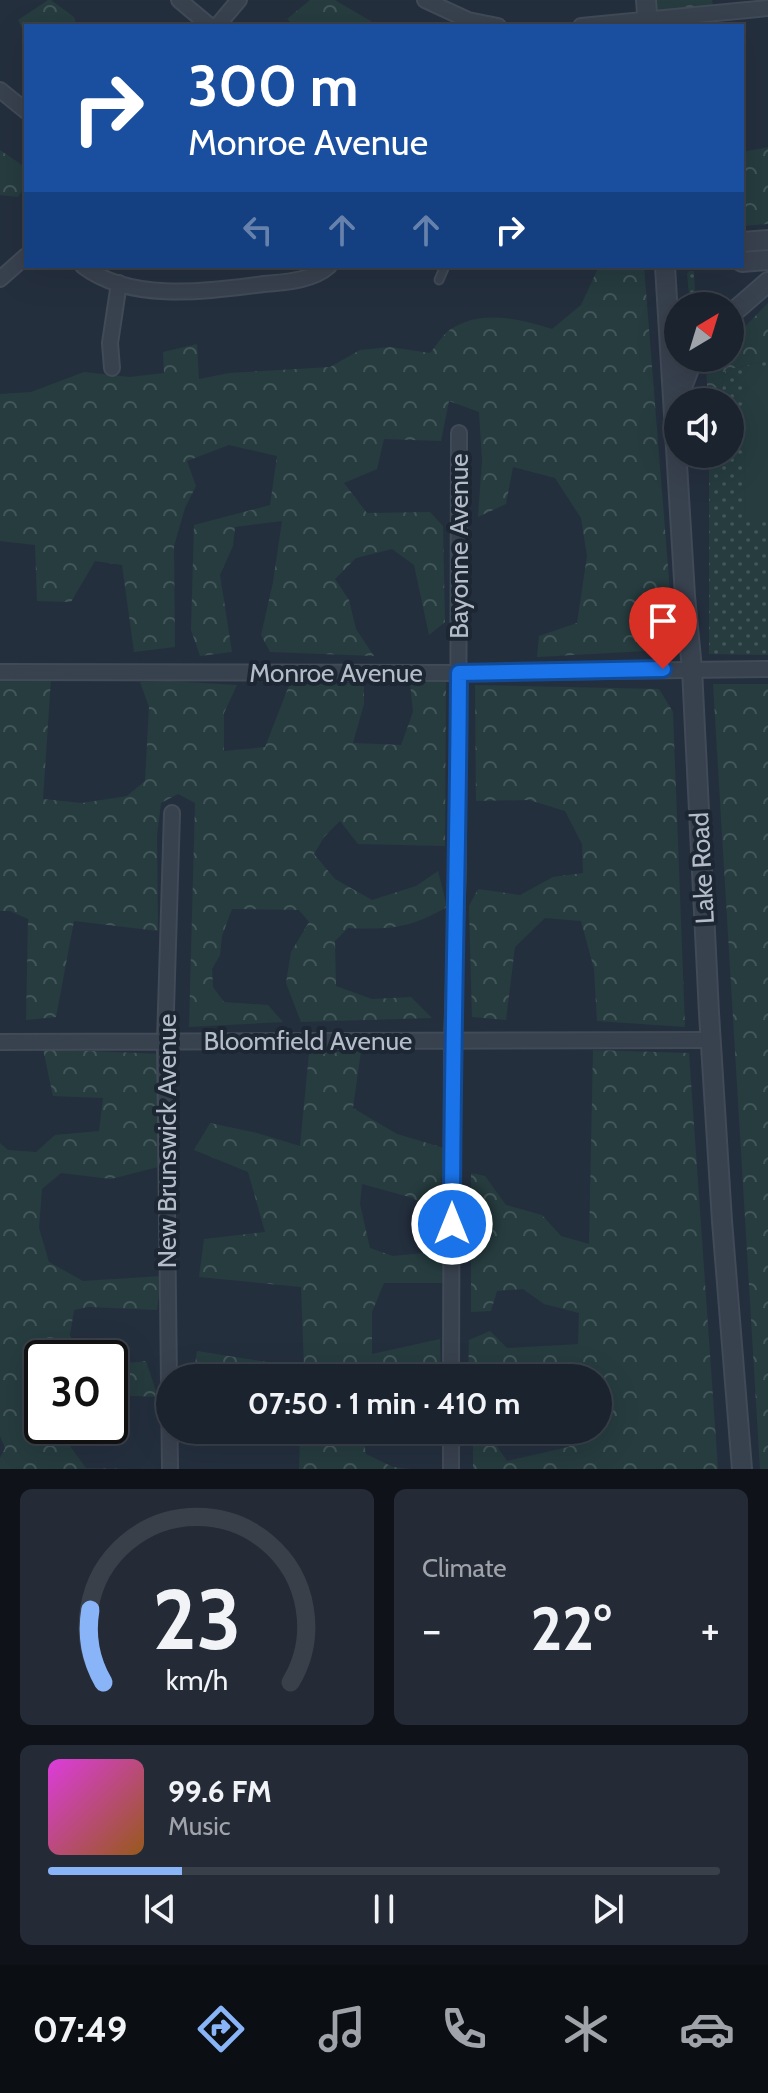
<!DOCTYPE html>
<html lang="en">
<head>
<meta charset="utf-8">
<style>
  body { margin:0; font-family:Cabin,sans-serif; background:#242b36; color:#f1f3f6; height:100vh; display:flex; flex-direction:column; font-size:30px; white-space:nowrap }
  * { box-sizing:border-box; margin:0 }
  p { font-size:26px; color:#a0a4aa }
  .icon { flex:none; width:44px; height:44px; fill:none; stroke:currentColor; stroke-width:2; stroke-linecap:round; stroke-linejoin:round }
  .map { position:relative; height:1469px; overflow:hidden }
  .panel { display:flex; flex-direction:column; gap:20px; padding:20px; background:#0f1319; flex:1 }
  .panel>* { flex:none }
  .banner { position:absolute; left:24px; top:24px; width:720px; height:244px; border-radius:0px; box-shadow:0 8px 32px #0002,0 0 0 2px #39404a; background:#1a4fa0; color:#fff; overflow:hidden }
  .needle { width:52px; rotate:38deg }
  .controls { position:absolute; left:664px; top:292px; display:grid; gap:16px }
  .controls a { display:grid; place-items:center; width:80px; height:80px; border-radius:50%; background:#1b232e; box-shadow:0 8px 32px #0002,0 0 0 2px #39404a; font-size:40px }
  .speed { position:absolute; left:24px; top:1340px; display:flex; gap:16px; font-size:40px; font-weight:700; text-align:center }
  .speed>* { display:grid; place-content:center; width:104px; height:104px; border-radius:50%; background:#1b232e; box-shadow:0 8px 32px #0002,0 0 0 2px #39404a; line-height:1 }
  .speed .limit { border:4px solid #111; border-radius:12px; background:#fff; color:#111 }
  .pin { position:absolute; display:grid; place-items:center; width:68px; height:68px; color:#fff; margin:-82px -34px; border-radius:50% 50% 50% 0; rotate:-45deg; box-shadow:0 0 8px #0007 }
  .pin .icon { rotate:45deg }
  .me { position:absolute; width:88px; margin:-44px; rotate:0deg; stroke-linejoin:round; filter:drop-shadow(0 0 6px #0008) }
  .turn { display:flex; align-items:center; gap:28px; height:168px; padding:0 32px; font-size:36px }
  .turn .icon { width:104px; height:104px; stroke-width:2.5 }
  .turn b { display:block; font-size:56px; line-height:68px }
  .lanes { display:flex; align-items:center; height:76px; padding:0 32px; background:#0003; justify-content:center; gap:40px; direction:ltr }
  .lanes .off { opacity:.35 }
  .big { font-size:60px; font-weight:700; line-height:1.1 }
  .panel .widget { flex:1; display:flex; flex-direction:column; justify-content:center; gap:12px; min-width:0; padding:0 28px; border-radius:12px; background:#242b36 }
  .panel .dial { align-items:center; gap:0 }
  .dial svg { height:208px; overflow:visible; fill:none; stroke:#39404a; stroke-width:7; stroke-linecap:round; text-anchor:middle }
  .dial text { fill:#f1f3f6; stroke:none }
  .song { display:flex; align-items:center; gap:24px }
  .cover { width:96px; height:96px; border-radius:12px; background:linear-gradient(135deg,hsl(300 70% 55%),hsl(30 70% 35%)) }
  .played { height:8px; border-radius:4px; background:linear-gradient(90deg,#8ab4f8 20%,#39404a 20%) }
  .keys { display:flex; justify-content:space-around; direction:ltr }
  .heat { display:flex; justify-content:space-between; align-items:center; font-size:44px; direction:ltr }
  .panel .tiles { flex:1; display:grid; gap:20px; grid-template-columns:1fr 1fr }
  .widget:last-child { grid-column:span 2 }
  .trip { position:absolute; left:156px; top:1364px; width:456px; height:80px; border-radius:40px; background:#1b232e; box-shadow:0 8px 32px #0002,0 0 0 2px #39404a; font-weight:700; line-height:80px; text-align:center }
  .dock { display:flex; height:128px; justify-content:space-around; align-items:center; background:#0b0e12; color:#a0a4aa }
  .dock .icon { width:56px; height:56px }
  .dock .selected { color:#8ab4f8 }
  .dock b { font-size:36px; color:#f1f3f6 }
  .map>svg:first-child { display:block }
  .grass { fill:url(#grass-dots) }
  .forest { fill:url(#forest-crowns) }
  .pitch { fill:#263c3f }
  .lines { fill:none; stroke-linecap:round; stroke-linejoin:round }
  .service-casing { stroke:#414a57; stroke-width:11 }
  .minor-casing { stroke:#414a57; stroke-width:18 }
  .tertiary-casing { stroke:#414a57; stroke-width:22 }
  .service { stroke:#38414e; stroke-width:7 }
  .minor { stroke:#38414e; stroke-width:14 }
  .tertiary { stroke:#38414e; stroke-width:18 }
  .route-casing { stroke:#114b97; stroke-width:20 }
  .route { stroke:#1a73e8; stroke-width:14 }
  .labels { text-anchor:middle; dominant-baseline:central; stroke-width:8; stroke-linejoin:round; paint-order:stroke }
  .street-label { font-size:26px; fill:#b4bcc9; stroke:#1d2633 }
</style>
</head>
<body>
<div class="map">
<svg width="768" height="1469" viewBox="0 0 768 1469">
  <defs>
    <pattern id="grass-dots" width="8" height="8" patternUnits="userSpaceOnUse" patternTransform="scale(2)"><rect width="8" height="8" fill="#263c3f"/><path d="M2 2h.1M6 6h.1" fill="none" stroke="#435659" stroke-width="1.8" stroke-linecap="round"/></pattern>
    <pattern id="forest-crowns" width="20" height="18" patternUnits="userSpaceOnUse" patternTransform="scale(2)"><rect width="20" height="18" fill="#263c3f"/><path d="M2 6a3 3 0 1 1 6 0M12 15a3 3 0 1 1 6 0" fill="none" stroke="#435659"/></pattern>
  </defs>
  <rect width="100%" height="100%" fill="#242f3e"/>
  <!-- grass -->
  <path class="grass" d="M689,271H694L695,291L701,306H690L687,274Z
    M768,361V655L709,654V464L712,454H730V402H720L725,370Z"/>
  <!-- forest -->
  <path class="forest" d="M48,0H51L74,17L77,26H26V36L18,20Z
    M310,0H335L379,26H295L287,19Z
    M645,0H712L717,26H647Z
    M768,147V224L742,226V152Z
    M0,150L22,165L26,163V185L18,197L0,195Z
    M599,266H644L673,629L664,650L537,657L539,636L577,623L587,556L581,518L555,478L513,467L506,504L478,517L482,460L479,412L449,401L441,441L384,439L377,469L344,483L367,513L430,512L443,526L445,622L429,635L414,565L392,549L356,558L335,579L349,600L356,629L374,656L270,652L261,635L273,582L282,521L235,527L233,546L220,575L232,652L200,656L191,630L194,525L270,505L277,456L229,445L187,461L196,486L185,508L174,546L175,647L134,652L122,565L95,561L71,602L37,601L35,545L0,541V394L31,392L84,372L130,377L164,373L163,352L197,344L199,379L229,373L330,367L360,350L390,347L430,353C436,346 443,334 451,329C482,309 520,319 552,329L581,305Z
    M768,303V361L725,370L720,402H708L706,367L715,358H730V342Z
    M0,679H51L43,799L82,803L127,796L145,781L149,707L140,682L170,681L237,685L224,713V751L265,747L290,683H364V704L353,743L401,745L413,712L410,683L446,681L445,846L358,844L340,821L324,837L314,854L335,879L372,900L416,886L438,871L447,907C411,928 390,930 348,928L335,941L336,986L372,999L411,997L432,1018L301,1022L286,983L291,952L309,922L299,910L232,909L222,936L220,955L212,969L213,987L224,1002L268,1005L283,1022L189,1027L195,803L178,794L161,803L157,836L158,931L74,921L56,1017L26,1020L28,919L10,911H0Z
    M713,684H768V1469H760Z
    M475,685L659,689L673,712L685,1027L597,1021L594,969L581,921L545,918L515,947L506,1020L472,1017L469,906L478,889L520,895L553,877L583,873L582,844L565,811L529,800L476,801Z
    M43,1049L163,1054L162,1166L111,1179L61,1173L42,1189L39,1228L49,1262L83,1281L162,1276L157,1310L88,1307L74,1310L70,1335L77,1353L90,1358H42V1426H70V1446L86,1468L133,1469H0V1458L5,1448L0,1436V1143L8,1150L36,1152L55,1135L99,1131L103,1098L53,1096Z
    M593,1050L689,1053L718,1469H473V1431L490,1436L507,1461L568,1447L579,1441L576,1430H598V1378H468L469,1340L490,1331L507,1348L578,1344L579,1313L544,1304L523,1289L497,1291L491,1311L471,1312V1173L485,1176L506,1205L542,1215L561,1236L589,1244Z
    M361,1051L353,1108L397,1134L444,1148L439,1210L409,1197L362,1184L360,1204L370,1248L393,1256L445,1251L442,1283H384L372,1312V1354L440,1339L441,1378H193L197,1351L304,1368L301,1287L199,1277L204,1239L265,1232L248,1172L194,1150L210,1123L257,1133L300,1146L309,1053Z
    M146,1361L158,1397L110,1395V1365Z
    M300,1430H362L366,1454L393,1467L411,1469H299Z"/>
  <!-- pitch -->
  <path class="pitch" d="M746,366H768V521H744Z"/>
  <g class="lines">
    <defs>
      <path id="service" d="M439,280L445,266"/>
      <path id="minor" d="M179,0L210,26
        M425,0L468,20L498,26
        M217,26L239,0
        M581,26L768,8
        M0,90L26,111
        M83,266C132,303 208,291 264,284C285,282 312,281 329,266
        M0,279L26,256
        M112,368L110,343L119,283
        M0,672L459,673L768,669
        M0,1042L712,1040
        M451,1378L452,1040L458,866L459,433
        M170,1469L165,1042L172,813
        M451,1469V1430"/>
      <path id="tertiary" d="M646,0L648,26
        M742,242L768,240
        M742,262L768,260
        M665,266L685,596L692,669L709,1013L722,1221L742,1469
        M730,315L768,282
        M676,403L693,358"/>
    </defs>
    <!-- service casing -->
    <use href="#service" class="service-casing"/>
    <!-- minor casing -->
    <use href="#minor" class="minor-casing"/>
    <!-- tertiary casing -->
    <use href="#tertiary" class="tertiary-casing"/>
    <!-- service -->
    <use href="#service" class="service"/>
    <!-- minor -->
    <use href="#minor" class="minor"/>
    <!-- tertiary -->
    <use href="#tertiary" class="tertiary"/>
  </g>
  <g class="lines">
    <defs>
      <path id="route" d="M452,1224C452,1041 458,857 459,673L663,669"/>
    </defs>
    <!-- route casing -->
    <use href="#route" class="route-casing"/>
    <!-- route -->
    <use href="#route" class="route"/>
  </g>
  <g class="labels">
    <!-- street labels -->
    <g class="street-label">
      <text transform="translate(459 546) rotate(-90)">Bayonne Avenue</text>
      <text x="336" y="673">Monroe Avenue</text>
      <text transform="translate(702 868) rotate(-93)">Lake Road</text>
      <text x="308" y="1041">Bloomfield Avenue</text>
      <text transform="translate(167 1141) rotate(-90)">New Brunswick Avenue</text>
    </g>
  </g>
</svg>
<div class="controls">
<a><svg class="needle" viewBox="-14 -14 28 28"><path d="M0-13l5 13h-10z" fill="#e53935"/><path d="M0 13l5-13h-10z" fill="#a0a4aa"/></svg></a>
<a><svg class="icon" aria-label="sound" viewBox="0 0 24 24"><path d="M4 9h4l5-4v14l-5-4H4zM17 9q2 3 0 6"/></svg></a>
</div>
<div class="speed"><div class="limit">30</div></div>
<div class="pin" style="left:663px;top:669px;background:#d93025"><svg class="icon" aria-label="arrive" viewBox="0 0 24 24"><path d="M6 21V4h12l-3 4 3 4H6"/></svg></div>
<svg class="me" style="left:452px;top:1224px" viewBox="-20 -20 40 40"><circle r="17" fill="#1a73e8" stroke="#fff" stroke-width="3"/><path d="M0-11L8 9 0 5-8 9z" fill="#fff"/></svg>
<div class="trip">07:50 · 1 min · 410 m</div>
<div class="banner">
<div class="turn"><svg class="icon" aria-label="right" viewBox="0 0 24 24"><path d="M7 20v-9h11M14 6l5 5-5 5"/></svg><div><b>300 m</b>Monroe Avenue</div></div>
<div class="lanes"><svg class="icon off" aria-label="left" viewBox="0 0 24 24"><path d="M17 20v-9H6M10 6l-5 5 5 5"/></svg><svg class="icon off" aria-label="ahead" viewBox="0 0 24 24"><path d="M12 20V5M6 11l6-6 6 6"/></svg><svg class="icon off" aria-label="ahead" viewBox="0 0 24 24"><path d="M12 20V5M6 11l6-6 6 6"/></svg><svg class="icon" aria-label="right" viewBox="0 0 24 24"><path d="M7 20v-9h11M14 6l5 5-5 5"/></svg></div>
</div>
</div>
<section class="panel">
<div class="tiles">
<div class="widget dial"><svg viewBox="0 0 100 80">
<path d="M14 69A42 42 0 1 1 86 69"/>
<path d="M14 69A42 42 0 0 1 9 41" stroke="#8ab4f8"/>
<text x="50" y="56" font-size="32" font-weight="700">23</text>
<text x="50" y="72" font-size="11">km/h</text>
</svg></div>
<div class="widget"><p>Climate</p>
<div class="heat"><a>−</a><b class="big">22°</b><a>+</a></div>
</div>
<div class="widget">
<div class="song"><i class="cover"></i><div><b>99.6 FM</b><p>Music</p></div></div>
<div class="played"></div>
<div class="keys"><svg class="icon" aria-label="previous" viewBox="0 0 24 24"><path d="M18 5L8 12l10 7zM5 5v14"/></svg><svg class="icon" aria-label="pause" viewBox="0 0 24 24"><path d="M8 5v14M16 5v14"/></svg><svg class="icon" aria-label="next" viewBox="0 0 24 24"><path d="M6 5l10 7-10 7zM19 5v14"/></svg></div>
</div>
</div>
</section>
<nav class="dock">
<b>07:49</b>
<svg class="icon selected" aria-label="directions" viewBox="0 0 24 24"><path d="M12 3l9 9-9 9-9-9zM9 14v-3h6M13 9l2 2-2 2"/></svg>
<svg class="icon" aria-label="music" viewBox="0 0 24 24"><path d="M9 18V5l10-2v13"/><circle cx="6" cy="18" r="3"/><circle cx="16" cy="16" r="3"/></svg>
<svg class="icon" aria-label="phone" viewBox="0 0 24 24"><path d="M5 4h4l2 5-3 2q2 4 5 5l2-3 5 2v4C11 20 4 13 5 4z"/></svg>
<svg class="icon" aria-label="climate" viewBox="0 0 24 24"><path d="M12 3v18M4 7l16 10M4 17L20 7"/></svg>
<svg class="icon" aria-label="car" viewBox="0 0 24 24"><path d="M5 17H2v-5l4-1 3-4h7l3 4 3 1v5h-3M9 17h6M6 11h13"/><circle cx="7" cy="17" r="2"/><circle cx="17" cy="17" r="2"/></svg>
</nav>
</body>
</html>
